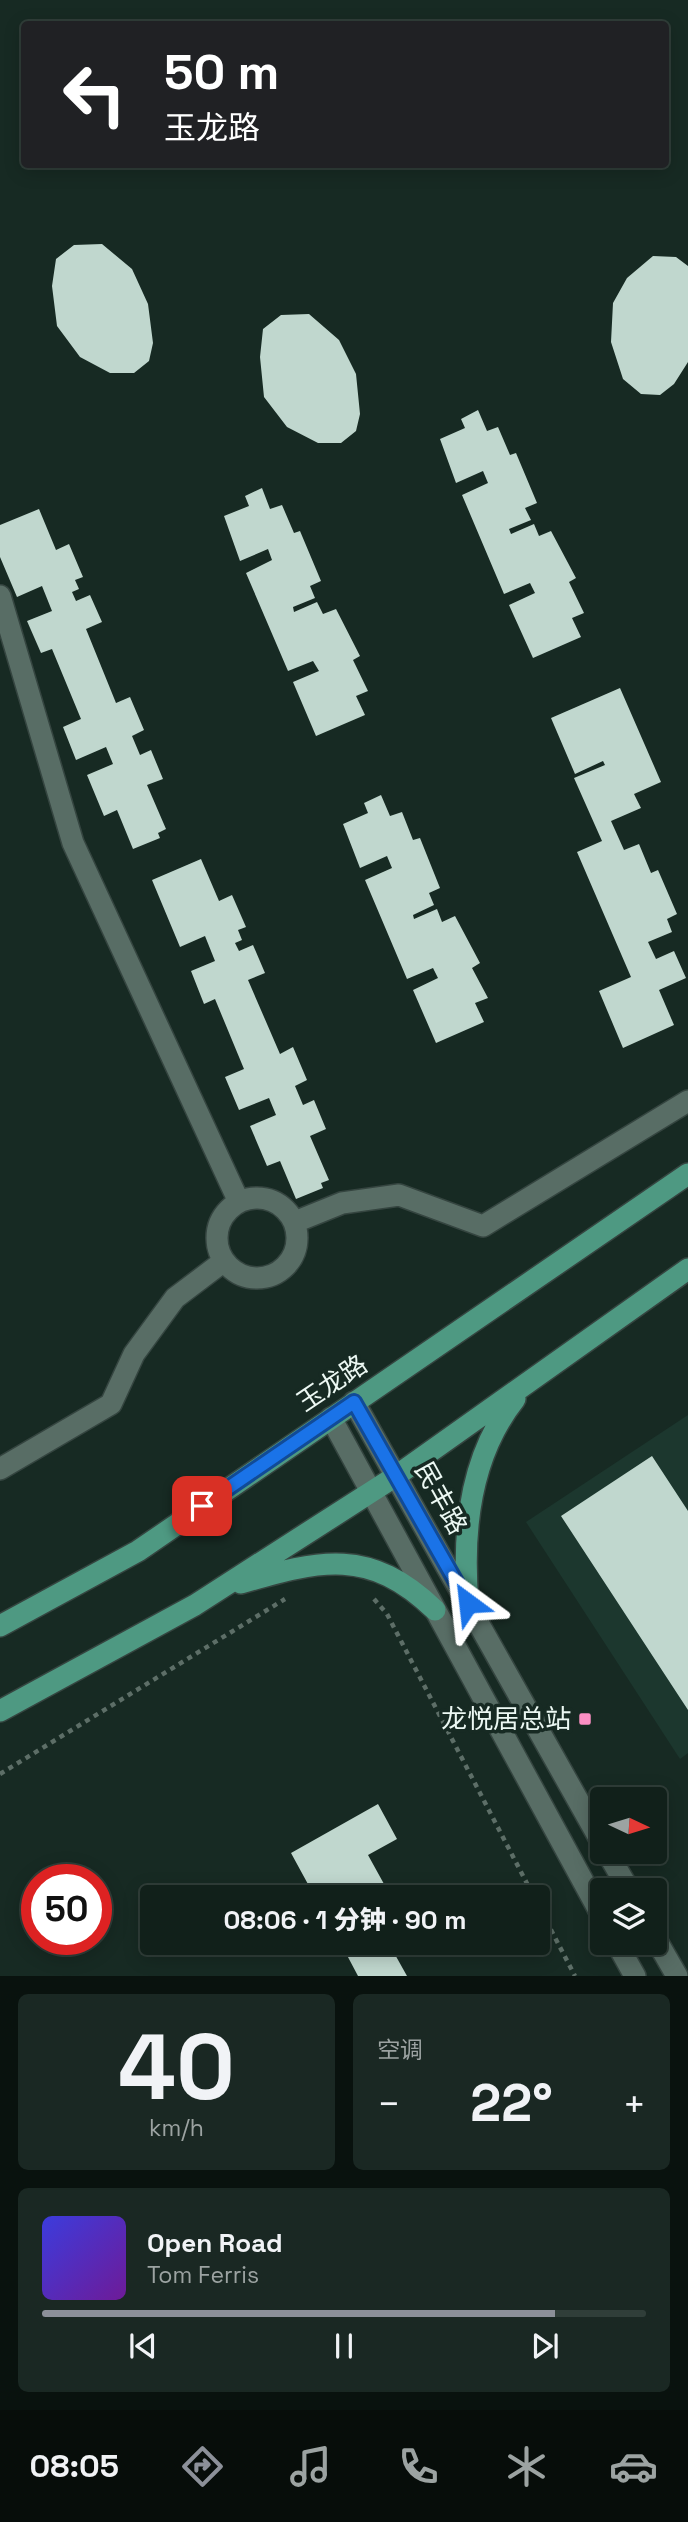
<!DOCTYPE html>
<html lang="zh">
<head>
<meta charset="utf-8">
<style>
  body { margin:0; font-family:"Space Grotesk","Noto Sans SC",sans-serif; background:#1a2823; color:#f1f3f6; height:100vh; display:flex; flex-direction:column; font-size:26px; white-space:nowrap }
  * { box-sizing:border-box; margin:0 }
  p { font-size:23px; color:#9ca3a2 }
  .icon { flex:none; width:38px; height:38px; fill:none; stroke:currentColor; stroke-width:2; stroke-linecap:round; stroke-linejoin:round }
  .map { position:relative; height:1976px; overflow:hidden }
  .panel { display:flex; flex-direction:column; gap:18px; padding:18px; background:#09120e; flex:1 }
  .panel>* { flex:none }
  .hud { position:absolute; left:21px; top:21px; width:648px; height:147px; border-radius:7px; box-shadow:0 4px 18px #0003,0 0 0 2px #303e39; background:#202124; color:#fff; overflow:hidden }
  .needle { width:46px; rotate:94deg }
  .buttons { position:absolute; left:590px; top:1787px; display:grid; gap:14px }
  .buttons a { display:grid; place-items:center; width:77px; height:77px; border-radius:7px; background:#11201a; box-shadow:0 4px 18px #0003,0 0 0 2px #303e39; font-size:35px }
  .speed { position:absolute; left:21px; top:1864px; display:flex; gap:14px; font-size:35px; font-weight:700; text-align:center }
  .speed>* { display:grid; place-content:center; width:91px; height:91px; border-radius:50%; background:#11201a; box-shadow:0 4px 18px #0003,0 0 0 2px #303e39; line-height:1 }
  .speed .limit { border:10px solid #d22; background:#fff; color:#111 }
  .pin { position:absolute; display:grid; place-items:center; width:60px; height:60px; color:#fff; margin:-30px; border-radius:14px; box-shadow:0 4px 10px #0006 }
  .me { position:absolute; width:77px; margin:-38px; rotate:330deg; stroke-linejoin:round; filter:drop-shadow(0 0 5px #0008) }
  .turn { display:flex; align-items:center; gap:24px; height:147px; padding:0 28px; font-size:32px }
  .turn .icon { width:91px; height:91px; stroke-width:2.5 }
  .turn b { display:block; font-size:49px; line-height:60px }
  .big { font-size:52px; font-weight:800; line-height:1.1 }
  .panel .card { flex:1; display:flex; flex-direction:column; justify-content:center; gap:10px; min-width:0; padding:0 24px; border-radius:10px; background:#1a2823 }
  .panel .dial { align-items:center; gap:0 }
  .dial b { font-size:91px; line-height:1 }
  .song { display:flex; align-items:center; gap:21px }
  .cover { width:84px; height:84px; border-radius:10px; background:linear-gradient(135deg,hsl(240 70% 55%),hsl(280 70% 35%)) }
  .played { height:7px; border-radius:4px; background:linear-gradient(90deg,#8c9099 85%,#303e39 85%) }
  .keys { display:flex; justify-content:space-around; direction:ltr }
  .heat { display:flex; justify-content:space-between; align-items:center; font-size:38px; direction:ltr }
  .panel .tiles { flex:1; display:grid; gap:18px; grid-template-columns:1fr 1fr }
  .card:last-child { grid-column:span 2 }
  .trip { position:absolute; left:140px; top:1885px; width:410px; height:70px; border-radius:7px; background:#11201a; box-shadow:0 4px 18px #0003,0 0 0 2px #303e39; font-weight:800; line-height:70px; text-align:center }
  .tabs { display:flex; height:112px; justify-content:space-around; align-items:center; background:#070d0a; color:#9ca3a2 }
  .tabs .icon { width:49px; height:49px }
  .tabs .active { color:#8c9099 }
  .tabs b { font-size:32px; color:#f1f3f6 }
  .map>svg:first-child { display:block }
  .built { fill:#1c372e }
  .building { fill:#c0d7ce }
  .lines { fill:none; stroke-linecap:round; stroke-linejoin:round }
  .street-casing { stroke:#354540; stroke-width:24 }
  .secondary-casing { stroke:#354540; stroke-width:24 }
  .primary-casing { stroke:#354540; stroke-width:24 }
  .path { stroke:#5d6e67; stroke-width:4.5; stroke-dasharray:5 5; stroke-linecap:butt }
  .street { stroke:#586d65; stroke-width:21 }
  .secondary { stroke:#586d65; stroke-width:21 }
  .primary { stroke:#4e9982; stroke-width:21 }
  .route-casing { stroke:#114b97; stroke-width:18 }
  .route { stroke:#1a73e8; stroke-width:12 }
  .poi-dot { fill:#fb8fc3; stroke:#172a23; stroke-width:2.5 }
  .labels { text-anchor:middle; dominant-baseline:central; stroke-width:7; stroke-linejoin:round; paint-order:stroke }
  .street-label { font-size:26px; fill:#ecf8f3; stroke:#172a23 }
  .poi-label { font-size:26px; fill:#ecf8f3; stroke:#172a23; text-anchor:end }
</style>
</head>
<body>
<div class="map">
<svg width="688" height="1976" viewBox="0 0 688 1976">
  <rect width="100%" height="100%" fill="#172a23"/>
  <!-- built -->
  <path class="built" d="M688,1415V1753L680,1759L526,1522Z"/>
  <!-- building -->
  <path class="building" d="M102,244L132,269L148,304L153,343L149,361L134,373H110L80,357L57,326L52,286L56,259L74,245Z
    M653,256L676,257L688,266V362L674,384L660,395L641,394L623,379L611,342L613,303L627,278Z
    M309,314L339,340L356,374L360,414L356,431L341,443H318L287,427L264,397L260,357L263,329L281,315Z
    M478,410L487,431L498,427L510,455L516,453L537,503L525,508L531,520L509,529L511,534L534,524L539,536L551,531L576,578L569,582L584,613L572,618L581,637L533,658L509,605L535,593L530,583L504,594L462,495L488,483L483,471L456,483L440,439L465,428L461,419Z
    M262,488L270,509L282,505L294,533L300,531L321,581L310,586L315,598L293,607L294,612L317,602L323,614L336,609L360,656L353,660L368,691L356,696L365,715L316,736L293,682L319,671L313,661L288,671L246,573L272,560L268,549L240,561L224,516L249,506L245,496Z
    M39,509L56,550L69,544L83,577L75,580L79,589L72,592L76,601L90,595L102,622L86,629L116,703L130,697L144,730L132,736L140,755L151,750L163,779L147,785L166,829L158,833L160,838L133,849L117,810L104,816L87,775L113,764L106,747L76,760L63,727L81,719L52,649L41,653L27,621L52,611L42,586L17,597L0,557V525Z
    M620,688L661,782L634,794L641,808L611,821L624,850L639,844L651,873L658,870L677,914L667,919L672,932L648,942L656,959L674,951L686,978L659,990L674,1025L623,1048L599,991L631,977L577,852L602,841L574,778L605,765L603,761L575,774L551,718Z
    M381,795L390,816L402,812L413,840L420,838L440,888L429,893L434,905L413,915L414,919L437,909L442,922L455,916L480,963L472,968L488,998L475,1003L484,1022L436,1043L413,990L438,978L433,968L407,979L365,880L392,868L387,856L360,868L343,824L368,813L364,803Z
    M201,859L219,901L232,895L246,927L238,930L242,940L235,943L239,951L253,945L265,973L248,980L280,1054L293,1047L307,1080L295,1086L303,1105L314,1100L326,1129L310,1136L329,1180L321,1183L323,1188L296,1199L280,1161L267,1166L250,1126L276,1115L269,1098L239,1110L225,1077L244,1069L215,999L204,1004L191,971L215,961L205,936L180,947L152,880Z
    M652,1456L688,1511V1710L561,1516Z
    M378,1804L397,1839L368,1855L384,1884L363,1897H315L291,1853Z
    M340,1942H388L407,1976H358Z"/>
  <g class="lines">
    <defs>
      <path id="street" d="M0,596L73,843L239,1202
        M217 1238a40 40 0 1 1 80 0a40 40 0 1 1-80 0Z
        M295,1222L342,1203L399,1195L483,1226L688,1101
        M0,1469L111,1404L134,1354L175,1298L224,1261"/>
      <path id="secondary" d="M354,1402L602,1843
        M331,1418L602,1916
        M607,1852L629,1890
        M654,1936L677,1976
        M616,1942L635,1976"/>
      <path id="primary" d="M241,1583C320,1560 370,1547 435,1610
        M468,1603C462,1532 469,1457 515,1399
        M0,1626L138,1551L688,1174
        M0,1711L195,1605L396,1476L688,1269"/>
    </defs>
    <!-- street casing -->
    <use href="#street" class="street-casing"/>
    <!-- secondary casing -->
    <use href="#secondary" class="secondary-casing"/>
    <!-- primary casing -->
    <use href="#primary" class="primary-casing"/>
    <!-- path -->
    <path class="path" d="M374,1599L387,1614L534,1897
      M0,1774L285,1599
      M537,1903L575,1976"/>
    <!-- street -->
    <use href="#street" class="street"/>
    <!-- secondary -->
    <use href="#secondary" class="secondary"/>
    <!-- primary -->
    <use href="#primary" class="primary"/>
  </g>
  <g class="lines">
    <defs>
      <path id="route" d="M202,1506L354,1402L468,1603"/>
    </defs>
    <!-- route casing -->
    <use href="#route" class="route-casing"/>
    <!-- route -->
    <use href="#route" class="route"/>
  </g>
  <!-- markers -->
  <rect class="poi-dot" x="578" y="1712" width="14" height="14" rx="3.5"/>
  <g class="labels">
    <!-- street labels -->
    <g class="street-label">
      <text transform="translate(332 1383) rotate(-34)">玉龙路</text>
      <text transform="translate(441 1498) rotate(61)">民丰路</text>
    </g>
    <!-- poi labels -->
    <g class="poi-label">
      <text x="571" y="1719">龙悦居总站</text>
    </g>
  </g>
</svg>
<div class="buttons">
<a><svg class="needle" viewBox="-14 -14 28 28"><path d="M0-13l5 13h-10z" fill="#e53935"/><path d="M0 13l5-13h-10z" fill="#9ca3a2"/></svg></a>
<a><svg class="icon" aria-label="layers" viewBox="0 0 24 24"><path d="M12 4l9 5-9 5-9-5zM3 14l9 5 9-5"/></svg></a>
</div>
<div class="speed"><div class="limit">50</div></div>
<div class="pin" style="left:202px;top:1506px;background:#d93025"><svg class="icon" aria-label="arrive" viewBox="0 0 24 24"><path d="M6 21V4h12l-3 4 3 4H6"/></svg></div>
<svg class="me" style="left:468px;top:1603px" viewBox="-20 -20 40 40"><path d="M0-17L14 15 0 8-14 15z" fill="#1a73e8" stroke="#fff" stroke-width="4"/></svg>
<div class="trip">08:06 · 1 分钟 · 90 m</div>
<div class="hud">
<div class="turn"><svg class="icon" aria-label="left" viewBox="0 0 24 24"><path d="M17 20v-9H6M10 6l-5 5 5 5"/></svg><div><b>50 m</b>玉龙路</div></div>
</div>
</div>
<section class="panel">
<div class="tiles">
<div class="card dial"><b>40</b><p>km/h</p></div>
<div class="card"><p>空调</p>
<div class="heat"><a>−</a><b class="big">22°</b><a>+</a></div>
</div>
<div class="card">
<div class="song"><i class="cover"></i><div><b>Open Road</b><p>Tom Ferris</p></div></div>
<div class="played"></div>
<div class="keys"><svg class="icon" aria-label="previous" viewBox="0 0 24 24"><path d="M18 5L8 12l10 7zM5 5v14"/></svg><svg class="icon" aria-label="pause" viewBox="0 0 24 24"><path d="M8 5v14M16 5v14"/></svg><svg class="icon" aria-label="next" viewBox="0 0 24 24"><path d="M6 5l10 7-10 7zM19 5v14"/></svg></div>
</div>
</div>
</section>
<nav class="tabs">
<b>08:05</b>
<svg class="icon active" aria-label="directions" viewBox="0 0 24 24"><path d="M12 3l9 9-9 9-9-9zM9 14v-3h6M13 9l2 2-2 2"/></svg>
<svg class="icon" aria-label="music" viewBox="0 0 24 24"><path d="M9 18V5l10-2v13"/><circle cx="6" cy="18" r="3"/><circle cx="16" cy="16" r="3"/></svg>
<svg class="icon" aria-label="phone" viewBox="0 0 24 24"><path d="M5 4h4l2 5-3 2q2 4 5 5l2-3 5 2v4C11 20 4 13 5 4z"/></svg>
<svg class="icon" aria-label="climate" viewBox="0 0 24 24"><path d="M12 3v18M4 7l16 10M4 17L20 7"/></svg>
<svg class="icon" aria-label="car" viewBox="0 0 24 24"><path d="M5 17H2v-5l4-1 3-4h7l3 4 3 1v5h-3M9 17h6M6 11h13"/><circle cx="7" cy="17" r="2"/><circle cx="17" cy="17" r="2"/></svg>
</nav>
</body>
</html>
